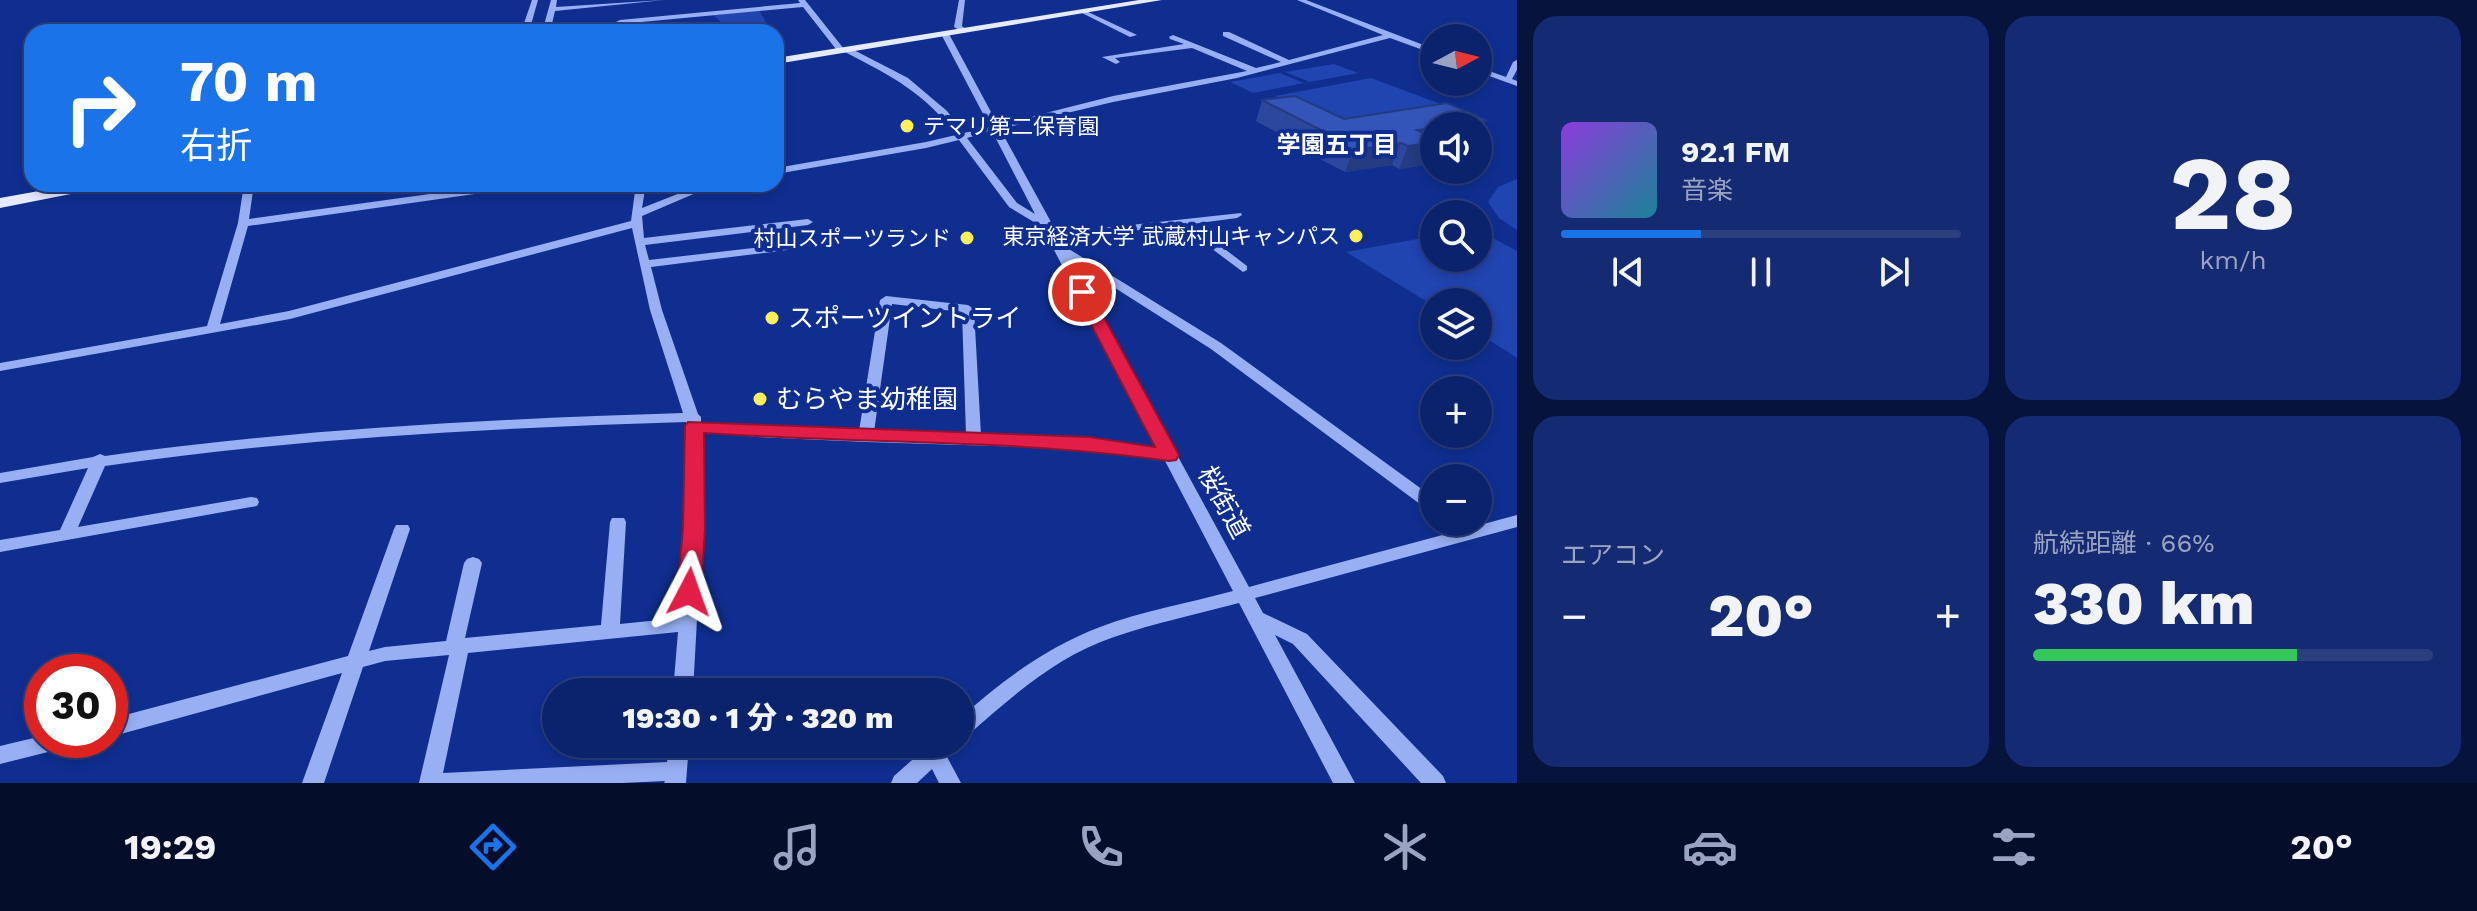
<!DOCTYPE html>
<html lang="ja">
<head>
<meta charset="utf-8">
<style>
  body { margin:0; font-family:"Work Sans","Noto Sans JP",sans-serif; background:#142a72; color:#f1f3f6; height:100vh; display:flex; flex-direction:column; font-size:30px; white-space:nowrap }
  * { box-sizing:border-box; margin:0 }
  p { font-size:26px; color:#9aa4c2 }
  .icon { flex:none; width:44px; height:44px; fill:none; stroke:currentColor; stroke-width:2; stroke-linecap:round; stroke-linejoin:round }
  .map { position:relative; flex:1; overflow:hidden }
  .drawer { display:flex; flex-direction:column; gap:16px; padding:16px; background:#06133b; width:960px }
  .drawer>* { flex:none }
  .banner { position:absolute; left:24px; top:24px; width:760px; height:168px; border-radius:24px; box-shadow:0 4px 12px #0003,0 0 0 2px #2b3f7f; background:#1a73e8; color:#fff; overflow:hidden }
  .needle { width:52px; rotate:83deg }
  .fabs { position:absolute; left:1420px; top:24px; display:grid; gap:16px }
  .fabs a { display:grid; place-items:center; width:72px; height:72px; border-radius:50%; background:#0b226c; box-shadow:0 4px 12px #0003,0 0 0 2px #2b3f7f; font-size:40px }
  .speed { position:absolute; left:24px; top:654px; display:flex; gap:16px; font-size:40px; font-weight:700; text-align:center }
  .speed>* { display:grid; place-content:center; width:104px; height:104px; border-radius:50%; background:#0b226c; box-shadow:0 4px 12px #0003,0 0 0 2px #2b3f7f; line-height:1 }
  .speed .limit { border:12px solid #d22; background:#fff; color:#111 }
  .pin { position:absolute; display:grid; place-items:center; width:68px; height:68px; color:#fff; margin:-34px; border:4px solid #fff; border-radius:50%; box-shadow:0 2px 8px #0007 }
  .me { position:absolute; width:88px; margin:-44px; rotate:4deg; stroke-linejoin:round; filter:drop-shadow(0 0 6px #0008) }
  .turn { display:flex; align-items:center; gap:28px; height:168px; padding:0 24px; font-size:36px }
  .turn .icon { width:104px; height:104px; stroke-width:2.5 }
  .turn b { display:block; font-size:56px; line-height:68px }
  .big { font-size:60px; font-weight:800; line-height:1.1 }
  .drawer .widget { flex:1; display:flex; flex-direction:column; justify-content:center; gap:12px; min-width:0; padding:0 28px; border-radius:24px; background:#142a72 }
  .drawer .dial { align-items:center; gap:0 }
  .dial b { font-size:104px; line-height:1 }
  .song { display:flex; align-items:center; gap:24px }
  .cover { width:96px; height:96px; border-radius:12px; background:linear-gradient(135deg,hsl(270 70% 55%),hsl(190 70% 35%)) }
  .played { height:8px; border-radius:4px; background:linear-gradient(90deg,#1a73e8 35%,#2b3f7f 35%) }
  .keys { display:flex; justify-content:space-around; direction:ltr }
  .heat { display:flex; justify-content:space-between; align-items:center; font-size:44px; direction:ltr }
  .charge { height:12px; border-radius:6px; background:linear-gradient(90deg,#34c759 66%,#2b3f7f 0) }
  .drawer .tiles { flex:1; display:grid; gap:16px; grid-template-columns:repeat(2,1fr) }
  .trip { position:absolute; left:542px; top:678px; width:432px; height:80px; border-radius:40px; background:#0b226c; box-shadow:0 4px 12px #0003,0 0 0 2px #2b3f7f; font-weight:800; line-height:80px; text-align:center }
  .menu { display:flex; height:128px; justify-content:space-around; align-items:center; background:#040e2b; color:#9aa4c2 }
  .menu .icon { width:56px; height:56px }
  .menu .selected { color:#1a73e8 }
  .menu b { font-size:36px; color:#f1f3f6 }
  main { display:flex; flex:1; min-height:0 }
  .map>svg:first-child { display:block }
  .green { fill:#2044b0 }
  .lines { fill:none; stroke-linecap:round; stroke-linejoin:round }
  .minor { fill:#98aff4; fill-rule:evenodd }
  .major { fill:#e5eaff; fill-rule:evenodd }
  .wall { fill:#2c489e }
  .shaded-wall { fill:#243b81 }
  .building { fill:#3354b8; stroke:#243b81; stroke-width:2 }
  .route { fill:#e11d48; stroke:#92132f; stroke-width:2 }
  .poi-dot { fill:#fff05b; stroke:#0f2e90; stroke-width:3 }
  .labels { text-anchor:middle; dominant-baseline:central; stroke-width:8; stroke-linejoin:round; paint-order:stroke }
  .far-poi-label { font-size:22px; fill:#fff; stroke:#0f2e90; text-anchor:end }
  .far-neighbourhood-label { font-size:24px; font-weight:bold; fill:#fff; stroke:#0f2e90 }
  .poi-label { font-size:26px; fill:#fff; stroke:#0f2e90; text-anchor:start }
  .street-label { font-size:26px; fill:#fff; stroke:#0f2e90 }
</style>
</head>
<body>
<main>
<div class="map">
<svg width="1517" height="783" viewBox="0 0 1517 783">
  <rect width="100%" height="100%" fill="#0f2e90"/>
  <!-- green -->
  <path class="green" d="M759,10L767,24L731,31L713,15Z
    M1334,64L1358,73L1310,82L1285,72Z
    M1280,73L1304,83L1253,93L1230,82Z
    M1371,78L1446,106L1347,127L1275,96Z
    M1517,179V230L1499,218L1488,202L1498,187Z
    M1478,230L1517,251V358L1478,333V302H1434V306L1346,252L1434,236V258H1478Z"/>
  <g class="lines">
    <!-- minor -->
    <path class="minor" d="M532,0H538L529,32H521Z
      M551,0H557L556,7L664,0L555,11L550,32H542Z
      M798,0H805L844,49L850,48L908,78L947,111L964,133L990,127L941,34L945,32L949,34L998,125L1113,96L1247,71L1192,48L1115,58L1120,62L1116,64L1102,57L1184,44L1170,39L1169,37L1173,35L1256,68L1281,62L1223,36V32H1229L1289,60L1383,35L1297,0H1306L1434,49V54L1390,38L1237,78L1113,102L1000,129L1057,233L1241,213L1242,215L1237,218L1192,224L1247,266V270L1243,272L1180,225L1060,240L1064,246L1221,343L1434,498V511L1428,510L1211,349L1071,260L1249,587L1517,515V527L1255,598L1263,613L1307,634L1443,776L1446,783H1421L1293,644L1275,635L1355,783H1333L1239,603C1197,614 1155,623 1114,637C1057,656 1011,697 967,736L960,739V718C1003,680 1047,647 1100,627C1142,611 1189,603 1233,591L1164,459L1089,449L866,442L757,437L702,431V529L693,692H673L678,632L468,653L443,773L667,762L669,744H689L686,783H664L665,781L622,783H419L449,655L385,661L363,667L324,783H302L342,673L110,737V719L348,656L394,529L396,525H408L410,529L369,651L385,647L446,641L464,563L467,559L473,557L479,559L482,563L465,638L601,625L610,522L612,518H624L626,522L620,624L679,618L686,529V422C492,428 298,438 105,466L78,527L251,497L257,498L259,502L257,506L251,507L0,552V540L60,530L88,468L0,483V473L93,457L100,454L105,456C297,429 490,419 683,413L650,310L632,228L290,319L0,371V363L207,326L238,223L244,184H254L249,219L502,184H529L524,187L248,226L220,324L289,311L631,221L636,184H646L642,208L703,184H717L642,216L644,238L808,219L813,222L808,225L645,245L649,260L787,244L793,247L787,250L651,267L662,310L698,414L701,417V422L757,427L859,431L880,300L886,296L968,305L974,309L981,435L1089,439L1158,449L1042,227L1009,207L959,140L926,148L776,174V168L926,142L956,135C924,92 891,76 845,52L839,53L803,7L620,24L616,22L620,20L800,3ZM992,131L1035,214L1017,203L967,138ZM892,304L962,312L966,435L874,432Z
      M959,0H965L962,26L968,31L964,33L954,27Z
      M1082,11H1086L1137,35L1130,37L1082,13Z
      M1517,60V70L1512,79L1517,81V86L1478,72V67L1506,77L1513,62Z
      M42,736V740H70L67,746L60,749L0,764V746Z
      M930,744H954L946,755L961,783H939L932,769L917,783H891L894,776Z"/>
    <!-- major -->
    <path class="major" d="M1139,0H1162L776,64V58Z
      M78,184H108L101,188L0,208V198Z"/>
  </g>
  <!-- wall -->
  <path class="wall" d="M1262,100L1344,119L1486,120L1478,139V126H1434L1432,164L1399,169L1392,165L1345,172L1316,157L1317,154L1256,121Z"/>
  <!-- shaded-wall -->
  <path class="shaded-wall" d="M1486,120L1478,139V126H1446Z
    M1434,128V159L1432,164L1399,169L1408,146L1417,130Z
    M1401,143L1392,165L1345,172L1353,150Z"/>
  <!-- building -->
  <path class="building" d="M1295,96L1344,119L1447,103L1486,120L1446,126H1434V128L1417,130L1434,138V142L1408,146L1401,143L1353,150L1324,135L1329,134L1262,100Z"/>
  <!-- route -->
  <path class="route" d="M1082,287L1090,292L1179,455L1176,460L1169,461C1015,439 859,444 704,433L705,529L701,592L697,598L689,601L681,598L677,592L683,529L685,426L688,422L1089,437L1155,447L1074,292Z"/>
  <!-- markers -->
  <g class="poi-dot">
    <circle cx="907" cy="126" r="8"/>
    <circle cx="1356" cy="236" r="8"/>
    <circle cx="967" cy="238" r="8"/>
    <circle cx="772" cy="318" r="8"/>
    <circle cx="760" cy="399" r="8"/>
  </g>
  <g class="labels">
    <!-- far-poi labels -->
    <g class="far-poi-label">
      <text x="923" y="126" text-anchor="start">テマリ第二保育園</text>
      <text x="1340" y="236">東京経済大学 武蔵村山キャンパス</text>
      <text x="951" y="238">村山スポーツランド</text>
    </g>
    <!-- far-neighbourhood labels -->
    <g class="far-neighbourhood-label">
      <text x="1337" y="145">学園五丁目</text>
    </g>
    <!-- poi labels -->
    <g class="poi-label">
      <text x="788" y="318">スポーツイントライ</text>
      <text x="776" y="399">むらやま幼稚園</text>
    </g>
    <!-- street labels -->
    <g class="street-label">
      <text transform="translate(1224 502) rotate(61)">桜街道</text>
    </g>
  </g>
</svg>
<div class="fabs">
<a><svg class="needle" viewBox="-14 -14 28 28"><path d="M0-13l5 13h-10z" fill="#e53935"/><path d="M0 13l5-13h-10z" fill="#9aa4c2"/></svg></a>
<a><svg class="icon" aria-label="sound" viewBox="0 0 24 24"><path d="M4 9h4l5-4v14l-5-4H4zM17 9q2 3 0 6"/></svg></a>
<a><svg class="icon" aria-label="search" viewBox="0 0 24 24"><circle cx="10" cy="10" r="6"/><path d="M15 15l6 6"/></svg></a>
<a><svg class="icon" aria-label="layers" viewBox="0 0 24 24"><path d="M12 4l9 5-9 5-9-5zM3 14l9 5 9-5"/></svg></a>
<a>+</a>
<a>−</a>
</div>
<div class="speed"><div class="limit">30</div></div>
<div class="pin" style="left:1082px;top:292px;background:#d93025"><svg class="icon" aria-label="arrive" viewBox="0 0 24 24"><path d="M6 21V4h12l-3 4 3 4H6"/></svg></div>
<svg class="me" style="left:689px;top:592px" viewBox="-20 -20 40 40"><path d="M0-17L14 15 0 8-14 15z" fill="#e11d48" stroke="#fff" stroke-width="4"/></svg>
<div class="trip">19:30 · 1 分 · 320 m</div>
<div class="banner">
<div class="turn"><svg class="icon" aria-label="right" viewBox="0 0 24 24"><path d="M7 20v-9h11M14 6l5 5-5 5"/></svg><div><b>70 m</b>右折</div></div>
</div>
</div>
<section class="drawer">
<div class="tiles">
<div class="widget">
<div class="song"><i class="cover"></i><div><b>92.1 FM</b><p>音楽</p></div></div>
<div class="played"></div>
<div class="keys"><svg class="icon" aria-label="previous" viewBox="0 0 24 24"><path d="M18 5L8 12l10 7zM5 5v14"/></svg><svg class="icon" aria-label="pause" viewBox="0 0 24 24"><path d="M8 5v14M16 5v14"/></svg><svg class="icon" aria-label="next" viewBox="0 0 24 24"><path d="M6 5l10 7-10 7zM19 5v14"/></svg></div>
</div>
<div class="widget dial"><b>28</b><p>km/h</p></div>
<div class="widget"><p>エアコン</p>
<div class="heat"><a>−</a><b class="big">20°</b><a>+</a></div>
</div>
<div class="widget"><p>航続距離 · 66%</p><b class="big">330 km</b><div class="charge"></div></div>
</div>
</section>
</main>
<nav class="menu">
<b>19:29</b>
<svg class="icon selected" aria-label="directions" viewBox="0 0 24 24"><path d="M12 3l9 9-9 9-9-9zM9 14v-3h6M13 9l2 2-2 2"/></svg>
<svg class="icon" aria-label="music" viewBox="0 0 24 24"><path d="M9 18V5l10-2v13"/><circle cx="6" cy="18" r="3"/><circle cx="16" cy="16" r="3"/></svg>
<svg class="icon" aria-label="phone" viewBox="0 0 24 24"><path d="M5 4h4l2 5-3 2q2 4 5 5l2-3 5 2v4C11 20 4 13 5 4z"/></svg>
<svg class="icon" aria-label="climate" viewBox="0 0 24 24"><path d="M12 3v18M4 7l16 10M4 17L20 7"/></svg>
<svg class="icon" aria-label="car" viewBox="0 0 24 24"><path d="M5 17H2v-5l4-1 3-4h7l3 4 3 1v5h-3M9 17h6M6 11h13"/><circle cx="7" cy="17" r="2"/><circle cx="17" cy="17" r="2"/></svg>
<svg class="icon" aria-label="filters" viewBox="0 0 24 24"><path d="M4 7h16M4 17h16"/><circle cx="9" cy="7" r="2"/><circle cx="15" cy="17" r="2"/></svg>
<b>20°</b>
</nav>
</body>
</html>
